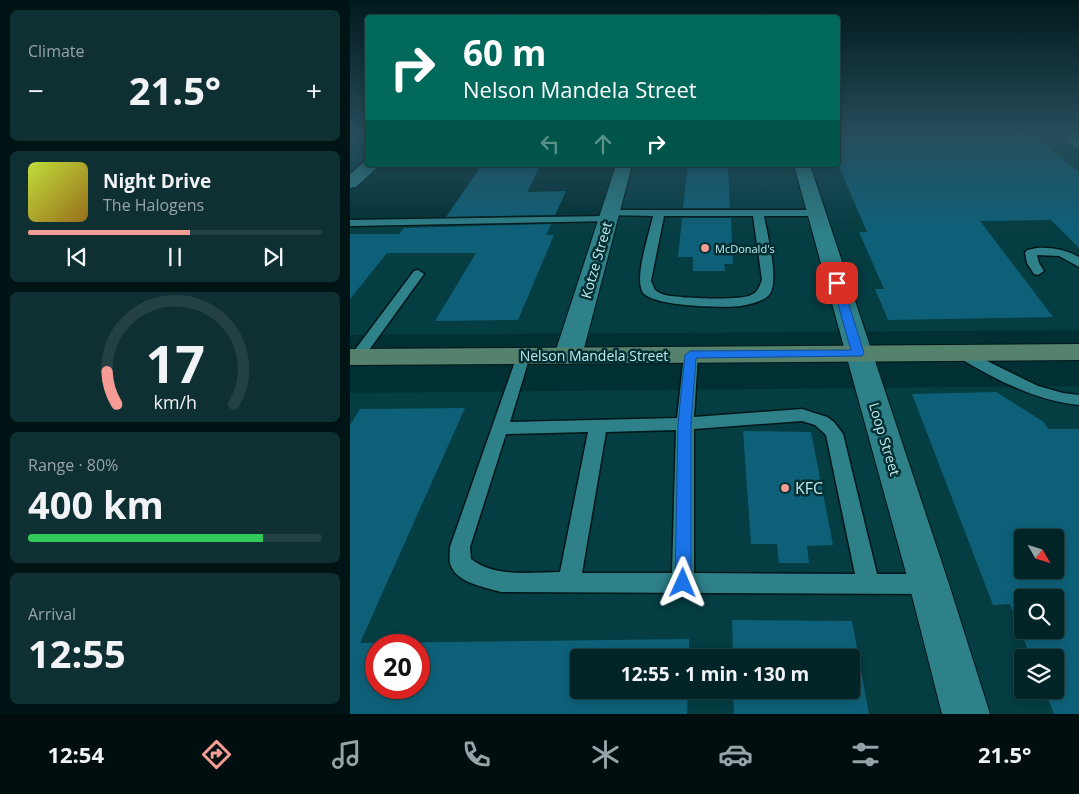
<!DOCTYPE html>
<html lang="en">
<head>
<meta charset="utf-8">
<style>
  body { margin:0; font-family:"Open Sans",sans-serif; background:#0f3033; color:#f1f3f6; height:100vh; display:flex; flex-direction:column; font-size:19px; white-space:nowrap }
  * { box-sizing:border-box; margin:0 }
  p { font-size:16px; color:#96a4a7 }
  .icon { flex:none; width:28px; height:28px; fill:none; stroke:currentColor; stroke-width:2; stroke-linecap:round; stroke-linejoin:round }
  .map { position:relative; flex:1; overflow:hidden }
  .side { display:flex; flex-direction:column; gap:10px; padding:10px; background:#011415; width:350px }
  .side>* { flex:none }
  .banner { position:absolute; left:15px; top:15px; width:475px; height:152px; border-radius:5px; box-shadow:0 2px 8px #0003,0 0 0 1px #234144; background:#00695c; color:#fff; overflow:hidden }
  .needle { width:32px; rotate:129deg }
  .fabs { position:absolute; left:664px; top:529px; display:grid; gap:10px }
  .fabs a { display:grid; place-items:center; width:50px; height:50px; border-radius:5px; background:#012427; box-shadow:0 2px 8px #0003,0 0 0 1px #234144; font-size:25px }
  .speed { position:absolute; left:15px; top:634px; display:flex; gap:10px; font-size:25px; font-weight:700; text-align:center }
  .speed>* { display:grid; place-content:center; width:65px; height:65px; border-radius:50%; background:#012427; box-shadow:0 2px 8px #0003,0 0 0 1px #234144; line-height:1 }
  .speed .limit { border:8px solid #d22; background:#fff; color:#111 }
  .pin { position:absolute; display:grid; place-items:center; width:42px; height:42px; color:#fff; margin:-21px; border-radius:10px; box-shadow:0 2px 8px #0006 }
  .me { position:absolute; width:55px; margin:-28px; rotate:1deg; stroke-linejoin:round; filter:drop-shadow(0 0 4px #0008) }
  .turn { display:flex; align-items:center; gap:18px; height:105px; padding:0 15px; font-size:22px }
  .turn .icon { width:65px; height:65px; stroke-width:2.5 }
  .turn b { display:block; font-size:35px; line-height:42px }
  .lanes { display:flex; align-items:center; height:48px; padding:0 15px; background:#0003; justify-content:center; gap:25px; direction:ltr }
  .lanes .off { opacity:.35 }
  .big { font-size:38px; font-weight:700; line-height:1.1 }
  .side .widget { flex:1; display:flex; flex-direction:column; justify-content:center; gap:8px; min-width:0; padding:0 18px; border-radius:8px; background:#0f3033 }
  .side .dial { align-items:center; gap:0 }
  .dial svg { height:130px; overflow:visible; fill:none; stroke:#234144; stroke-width:7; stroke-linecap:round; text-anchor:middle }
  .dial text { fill:#f1f3f6; stroke:none }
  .song { display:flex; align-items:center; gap:15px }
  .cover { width:60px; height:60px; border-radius:8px; background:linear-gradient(135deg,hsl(70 70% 55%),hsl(40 70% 35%)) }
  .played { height:5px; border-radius:2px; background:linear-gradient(90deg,#f59c95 55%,#234144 55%) }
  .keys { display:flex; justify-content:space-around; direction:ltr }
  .heat { display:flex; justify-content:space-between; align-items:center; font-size:28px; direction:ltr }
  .charge { height:8px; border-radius:4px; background:linear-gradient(90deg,#34c759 80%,#234144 0) }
  .trip { position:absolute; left:220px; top:649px; width:290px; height:50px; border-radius:5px; background:#012427; box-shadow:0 2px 8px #0003,0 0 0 1px #234144; font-weight:700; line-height:50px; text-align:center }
  .tabs { display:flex; height:80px; justify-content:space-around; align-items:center; background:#000e10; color:#96a4a7 }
  .tabs .icon { width:35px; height:35px }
  .tabs .current { color:#f59c95 }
  .tabs b { font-size:22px; color:#f1f3f6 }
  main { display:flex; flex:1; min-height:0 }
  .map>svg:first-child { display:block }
  .built { fill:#043d42; fill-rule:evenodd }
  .building { fill:#0e6079; fill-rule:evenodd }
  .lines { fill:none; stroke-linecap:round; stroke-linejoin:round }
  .service-casing { stroke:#001618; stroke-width:3 }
  .minor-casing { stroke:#001618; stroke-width:2 }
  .secondary-casing { stroke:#001618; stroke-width:2 }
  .service { fill:#2e8089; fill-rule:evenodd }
  .minor { fill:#2e8089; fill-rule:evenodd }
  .secondary { fill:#55826d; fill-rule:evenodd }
  .route { fill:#1a73e8; stroke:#114b97 }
  .poi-dot { fill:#f59c95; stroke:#013034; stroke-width:2 }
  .labels { text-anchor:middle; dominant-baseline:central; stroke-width:5; stroke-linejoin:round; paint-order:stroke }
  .far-poi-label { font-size:11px; fill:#c4e9ed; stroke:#013034; text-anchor:start }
  .street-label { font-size:14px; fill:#c4e9ed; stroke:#013034 }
  .near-poi-label { font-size:16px; fill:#c4e9ed; stroke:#013034; text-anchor:start }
</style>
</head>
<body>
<main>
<section class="side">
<div class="widget"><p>Climate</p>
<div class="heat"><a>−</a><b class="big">21.5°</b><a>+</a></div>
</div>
<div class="widget">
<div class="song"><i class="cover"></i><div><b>Night Drive</b><p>The Halogens</p></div></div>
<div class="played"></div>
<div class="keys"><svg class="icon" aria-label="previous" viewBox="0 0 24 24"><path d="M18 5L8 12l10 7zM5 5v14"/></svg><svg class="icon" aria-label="pause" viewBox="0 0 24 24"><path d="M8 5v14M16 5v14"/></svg><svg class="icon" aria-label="next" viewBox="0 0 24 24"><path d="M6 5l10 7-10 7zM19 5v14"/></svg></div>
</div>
<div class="widget dial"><svg viewBox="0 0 100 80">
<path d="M14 69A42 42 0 1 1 86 69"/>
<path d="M14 69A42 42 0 0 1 8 49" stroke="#f59c95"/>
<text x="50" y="56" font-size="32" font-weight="700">17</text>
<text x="50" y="72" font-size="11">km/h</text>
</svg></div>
<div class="widget"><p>Range · 80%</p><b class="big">400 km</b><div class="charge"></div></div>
<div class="widget"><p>Arrival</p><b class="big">12:55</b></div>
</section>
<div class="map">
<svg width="729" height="714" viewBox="0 0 729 714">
  <rect width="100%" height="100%" fill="#013034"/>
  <!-- built -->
  <path class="built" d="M0,134H18L17,156L0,170Z
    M488,134H729V330L0,335V224L264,222L281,165H488Z
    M729,386V714H0V393ZM672,538H705V570H672ZM672,598H705V630H672ZM26,645H69V688H26ZM229,658H501V690H229ZM672,658H705V690H672Z"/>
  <!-- building -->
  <path class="building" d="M684,136L729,172V248L701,220L630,221L703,317L538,320L525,289H534L509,232H517L488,164V137Z
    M132,165H184L182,168H189L177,192L216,191L205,215L96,217Z
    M338,165H378L380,208H333Z
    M332,218H381L383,264H374L375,271H343V257H328Z
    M201,224L196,235H204L168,320L85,321L126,253H37L0,299V234H49L54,228Z
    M646,392L694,422L698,429H729V714H704L695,690H705V658H681L660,604L643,605L562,394ZM672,538H705V570H672ZM672,598H705V630H672Z
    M115,408L10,643L339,639V658H229V690H338L337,714H0V425L10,409ZM26,645H69V688H26Z
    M393,431L461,432L483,545L457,546L459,563H429L427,544H401Z
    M382,620L502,621L519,714H384L383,690H501V658H383Z"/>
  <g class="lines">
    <defs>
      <path id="service" d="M260,210H466L471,213L466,216H414C417,233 430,282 419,295C412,302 401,304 391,306C374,308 299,307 292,291C285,274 299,235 303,216L256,215L255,213ZM314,216H403L412,280C409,287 408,292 401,295C390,301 329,298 315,295C311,294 308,292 305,290L301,281Z
        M258,216L262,217L263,219L262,221L0,226V220Z
        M687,248C702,247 716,250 729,257V267L709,256L687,255L689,263L694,271L688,275L684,274L677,263L675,253L677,250Z
        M68,270L74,274L11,361H1V355L64,271Z
        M611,348L688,386L713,393L729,395V405C683,400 645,379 606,356L604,353L606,350Z
        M341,350L346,352L348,355L344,417L452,409L477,417L484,422L493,434L527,574H579L587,577L590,584L587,591L579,594L151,592C135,587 105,583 100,563C99,558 100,552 100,547L168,353H178L180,356L160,422L327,418L334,355L336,352ZM452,421L465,425L476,435L505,574L344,573V429ZM326,430L322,573H232L256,432ZM238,432L210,572C181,572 145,578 121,559L120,547L156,434Z"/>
      <path id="minor" d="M709,134H725L729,137V149L724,147Z
        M16,161L18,165H30L6,187L0,188V174Z
        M266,165H282L232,356L228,362L218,364L208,362L204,356Z
        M444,165H460L599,584L640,714H592L559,584Z"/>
      <path id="secondary" d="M729,344V360L0,365V349Z"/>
    </defs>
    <!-- service casing -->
    <use href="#service" class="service-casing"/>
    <!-- minor casing -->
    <use href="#minor" class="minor-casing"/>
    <!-- secondary casing -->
    <use href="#secondary" class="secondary-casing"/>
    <!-- service -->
    <use href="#service" class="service"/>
    <!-- minor -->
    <use href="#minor" class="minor"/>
    <!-- secondary -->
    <use href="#secondary" class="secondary"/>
  </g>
  <!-- sky -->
  <linearGradient id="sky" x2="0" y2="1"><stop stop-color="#011a1d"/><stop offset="0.58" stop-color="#274e5c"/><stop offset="1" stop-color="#274e5c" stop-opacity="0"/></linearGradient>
  <rect width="729" height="233" fill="url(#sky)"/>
  <!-- route -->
  <path class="route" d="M487,280L492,283L514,353L512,356L346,358L341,424V583L339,588L333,590L327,588L325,583L328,424L335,355L340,351L501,350L482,283Z"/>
  <!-- markers -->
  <g class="poi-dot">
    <circle cx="355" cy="248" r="5"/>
    <circle cx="435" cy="488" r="5"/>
  </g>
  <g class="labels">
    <!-- far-poi labels -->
    <g class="far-poi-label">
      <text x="365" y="248">McDonald's</text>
    </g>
    <!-- street labels -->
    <g class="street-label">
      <text transform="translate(246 260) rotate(-74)">Kotze Street</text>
      <text x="244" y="355">Nelson Mandela Street</text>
      <text transform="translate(535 439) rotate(73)">Loop Street</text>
    </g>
    <!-- near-poi labels -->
    <g class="near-poi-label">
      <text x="445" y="488">KFC</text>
    </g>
  </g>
</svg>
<div class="fabs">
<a><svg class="needle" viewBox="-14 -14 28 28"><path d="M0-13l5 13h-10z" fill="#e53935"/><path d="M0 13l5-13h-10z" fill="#96a4a7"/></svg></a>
<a><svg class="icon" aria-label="search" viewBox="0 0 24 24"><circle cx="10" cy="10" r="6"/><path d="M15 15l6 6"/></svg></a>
<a><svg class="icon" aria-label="layers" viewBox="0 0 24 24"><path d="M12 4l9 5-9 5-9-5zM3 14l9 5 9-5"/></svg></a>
</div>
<div class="speed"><div class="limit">20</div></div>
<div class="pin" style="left:487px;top:283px;background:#d93025"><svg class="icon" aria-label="arrive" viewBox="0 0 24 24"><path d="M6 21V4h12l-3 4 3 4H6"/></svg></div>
<svg class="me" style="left:333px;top:583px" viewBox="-20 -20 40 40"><path d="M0-17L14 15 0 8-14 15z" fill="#1a73e8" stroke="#fff" stroke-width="4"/></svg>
<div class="trip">12:55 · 1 min · 130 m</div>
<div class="banner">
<div class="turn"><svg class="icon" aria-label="right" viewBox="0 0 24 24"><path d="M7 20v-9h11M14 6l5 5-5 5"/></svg><div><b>60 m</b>Nelson Mandela Street</div></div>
<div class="lanes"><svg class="icon off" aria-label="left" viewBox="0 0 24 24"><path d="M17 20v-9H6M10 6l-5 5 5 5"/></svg><svg class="icon off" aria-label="ahead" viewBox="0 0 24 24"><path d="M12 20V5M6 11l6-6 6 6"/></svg><svg class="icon" aria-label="right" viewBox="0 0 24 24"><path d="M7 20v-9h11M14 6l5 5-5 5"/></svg></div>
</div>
</div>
</main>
<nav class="tabs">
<b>12:54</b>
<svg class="icon current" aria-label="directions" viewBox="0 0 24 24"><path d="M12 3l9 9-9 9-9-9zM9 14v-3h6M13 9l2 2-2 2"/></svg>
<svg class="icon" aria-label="music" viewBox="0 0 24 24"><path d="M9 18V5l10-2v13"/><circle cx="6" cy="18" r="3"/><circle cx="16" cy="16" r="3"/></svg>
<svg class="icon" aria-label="phone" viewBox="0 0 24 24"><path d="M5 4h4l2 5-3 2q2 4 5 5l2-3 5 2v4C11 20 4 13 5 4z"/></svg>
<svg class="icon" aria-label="climate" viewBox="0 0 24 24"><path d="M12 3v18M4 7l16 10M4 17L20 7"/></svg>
<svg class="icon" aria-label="car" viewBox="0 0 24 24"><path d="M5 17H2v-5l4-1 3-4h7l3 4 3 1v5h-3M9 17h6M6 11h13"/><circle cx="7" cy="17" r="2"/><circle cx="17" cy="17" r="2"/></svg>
<svg class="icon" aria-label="filters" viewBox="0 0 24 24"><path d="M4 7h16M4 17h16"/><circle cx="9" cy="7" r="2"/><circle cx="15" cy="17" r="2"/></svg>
<b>21.5°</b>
</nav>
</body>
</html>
